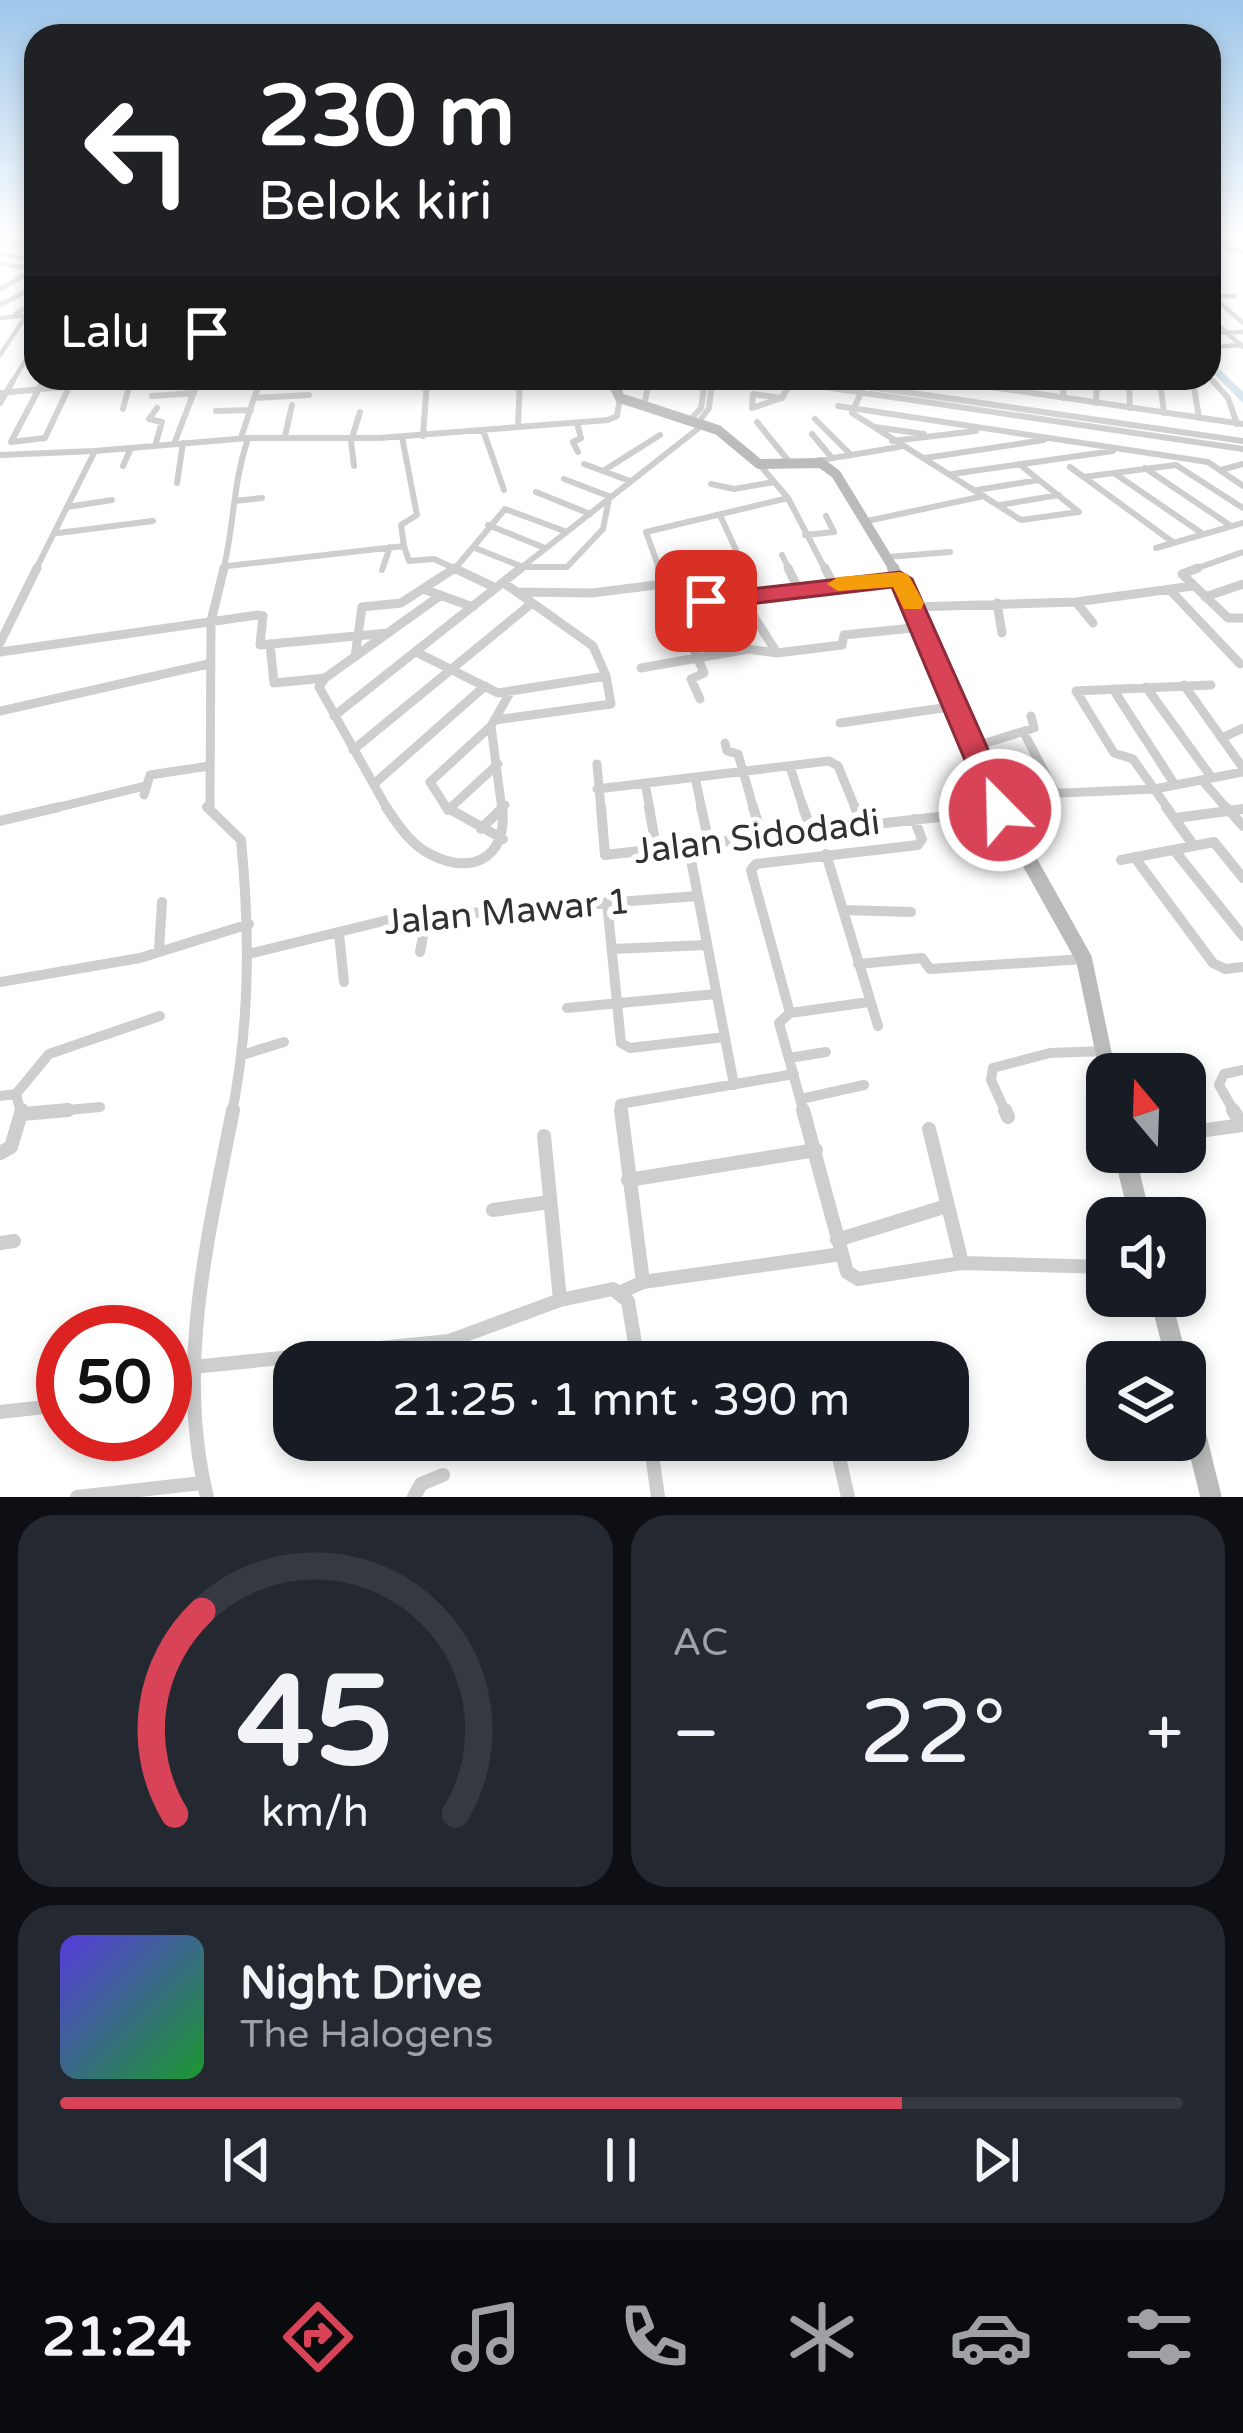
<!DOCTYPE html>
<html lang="id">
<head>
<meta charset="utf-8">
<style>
  body { margin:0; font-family:"Varela Round",sans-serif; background:#242831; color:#f1f3f6; height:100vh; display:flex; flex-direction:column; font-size:45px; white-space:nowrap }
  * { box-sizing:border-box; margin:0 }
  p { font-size:39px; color:#9ea1a6 }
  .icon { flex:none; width:66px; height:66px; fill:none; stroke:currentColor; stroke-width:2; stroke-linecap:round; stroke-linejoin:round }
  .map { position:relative; height:1497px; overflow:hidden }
  .side { display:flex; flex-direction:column; gap:18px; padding:18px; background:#0d0f14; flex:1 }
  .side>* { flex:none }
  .top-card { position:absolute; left:24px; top:24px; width:1197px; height:366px; border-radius:36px; box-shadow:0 6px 18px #0003; background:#202124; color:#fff; overflow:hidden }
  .needle { width:78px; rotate:341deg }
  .controls { position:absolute; left:1086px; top:1053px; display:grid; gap:24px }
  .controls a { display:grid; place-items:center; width:120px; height:120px; border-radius:24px; background:#171b24; box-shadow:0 6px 18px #0003; font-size:60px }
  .speed { position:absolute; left:36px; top:1305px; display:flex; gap:24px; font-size:60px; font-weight:700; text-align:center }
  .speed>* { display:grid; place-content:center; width:156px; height:156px; border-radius:50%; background:#171b24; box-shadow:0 6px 18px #0003; line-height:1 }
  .speed .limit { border:18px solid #d22; background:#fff; color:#111 }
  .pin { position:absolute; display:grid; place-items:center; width:102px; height:102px; color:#fff; margin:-51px; border-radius:24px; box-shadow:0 6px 18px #0006 }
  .me { position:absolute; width:132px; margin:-66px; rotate:337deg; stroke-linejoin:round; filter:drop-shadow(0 0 9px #0008) }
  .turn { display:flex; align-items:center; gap:42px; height:252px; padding:0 36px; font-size:54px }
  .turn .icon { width:156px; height:156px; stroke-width:2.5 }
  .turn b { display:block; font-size:84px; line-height:102px }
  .then { display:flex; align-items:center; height:114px; padding:0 36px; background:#0003; gap:24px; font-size:45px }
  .big { font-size:90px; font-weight:600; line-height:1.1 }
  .side .widget { flex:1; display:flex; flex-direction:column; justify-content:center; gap:18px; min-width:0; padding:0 42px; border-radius:36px; background:#242831 }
  .side .dial { align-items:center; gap:0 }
  .dial svg { height:312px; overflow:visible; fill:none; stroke:#363941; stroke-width:7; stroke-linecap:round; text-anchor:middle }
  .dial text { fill:#f1f3f6; stroke:none }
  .song { display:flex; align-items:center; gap:36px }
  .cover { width:144px; height:144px; border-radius:18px; background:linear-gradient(135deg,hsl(250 70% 55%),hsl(130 70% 35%)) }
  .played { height:12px; border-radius:6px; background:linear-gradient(90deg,#d84357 75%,#363941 75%) }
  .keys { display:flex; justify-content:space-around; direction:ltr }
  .heat { display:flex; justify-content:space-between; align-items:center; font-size:66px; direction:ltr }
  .side .tiles { flex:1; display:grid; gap:18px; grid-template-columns:1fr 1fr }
  .widget:last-child { grid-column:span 2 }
  .trip { position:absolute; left:273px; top:1341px; width:696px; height:120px; border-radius:36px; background:#171b24; box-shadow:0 6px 18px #0003; font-weight:600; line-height:120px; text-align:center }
  .dock { display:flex; height:192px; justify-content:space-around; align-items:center; background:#090b0e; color:#9ea1a6 }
  .dock .icon { width:84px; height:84px }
  .dock .selected { color:#d84357 }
  .dock b { font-size:54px; color:#f1f3f6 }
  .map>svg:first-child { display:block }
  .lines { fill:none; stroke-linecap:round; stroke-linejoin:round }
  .river { fill:#cee1ea; fill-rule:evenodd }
  .minor-far4 { stroke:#cecece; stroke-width:4.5 }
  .minor-far3 { stroke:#cecece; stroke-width:6 }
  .minor-far2 { stroke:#cecece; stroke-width:9 }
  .minor-far1 { stroke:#cecece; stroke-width:10 }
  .minor { stroke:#cecece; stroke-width:14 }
  .tertiary { stroke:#cecece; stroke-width:8 }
  .secondary-far4 { stroke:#bbb; stroke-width:8 }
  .secondary-far3 { stroke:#bbb; stroke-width:10 }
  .secondary-far2 { stroke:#bbb; stroke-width:12 }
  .secondary-far1 { stroke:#bbb; stroke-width:16 }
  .secondary { stroke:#bbb; stroke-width:21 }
  .route { fill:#d84357; stroke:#8c2c39; stroke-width:3 }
  .slow { fill:#f59e0b }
  .labels { text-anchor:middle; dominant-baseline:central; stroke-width:12; stroke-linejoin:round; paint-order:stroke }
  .street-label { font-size:36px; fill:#313131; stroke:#fff }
</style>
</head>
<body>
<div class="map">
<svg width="1243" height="1497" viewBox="0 0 1243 1497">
  <rect width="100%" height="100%" fill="#fff"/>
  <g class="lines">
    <!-- river -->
    <path class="river" d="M1209,359L1243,392V403L1209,369Z"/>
    <!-- minor-far4 -->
    <path class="minor-far4" d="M1212,235L1243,252
      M1209,246L1237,249
      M0,254L36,260
      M0,264L36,269
      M0,289L36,269
      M1210,296H1234
      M1212,296L1243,323
      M0,305L36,286
      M15,314L36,302
      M1209,317L1243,347
      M0,318L31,315
      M1209,333L1243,332
      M1213,347L1241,345
      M0,355L24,319L36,318
      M1209,377L1215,384
      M192,378L190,383L196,384
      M649,378L650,384
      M765,378L805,384
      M809,378L850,384
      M931,378L971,384
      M1129,378V384
      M1160,378L1161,384
      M1193,378L1194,384
      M11,384L36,343
      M41,384L44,378
      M70,384L73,378
      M95,384H130
      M260,384L262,378
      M427,384V378
      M520,384V378
      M704,384L705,378
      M711,384L712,378
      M864,384L867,378
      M1064,384V378
      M1097,384V378"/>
    <!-- minor-far3 -->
    <path class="minor-far3" d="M43,381L11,442L45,438L72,381
      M784,381L1243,449
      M829,381L1243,441
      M866,381L852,413L1021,520L1079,512L1019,464
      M951,381L1243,424
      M1129,381L1130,408
      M1160,381L1164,413
      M1193,381L1199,418
      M1213,381L1228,398L1237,424
      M0,393L125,381L130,383L123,409
      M753,394L782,398L752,408Z
      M152,396L194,393
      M254,398L261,381
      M782,398L791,382
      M1063,398L1064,381
      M0,403L13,381
      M1096,403L1097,381
      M644,406L649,381
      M838,406L1208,462L1243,486
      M216,411L251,410
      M815,419L851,455
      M690,420L701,408L705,381
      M757,422L791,464
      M577,423L581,438L573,442L578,452
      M698,423L709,408L712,381
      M518,426L520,381
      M875,427L924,434
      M483,430L504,490
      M812,434L832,458
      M285,436L292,405
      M423,436L427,381
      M241,438L254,398L309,395
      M892,441L976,431
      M174,444L197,384L191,381
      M155,446L162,422L149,419L157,408
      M0,455L95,451
      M925,458L1044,440
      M815,461L899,447
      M584,464L630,481
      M123,466L131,448
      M354,466L351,441L360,412
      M1070,467L1174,543
      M1145,468L1231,526
      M1221,470L1243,464
      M603,471L660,435
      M1114,473L1203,534
      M952,474L1113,451
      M1083,477L1176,465L1243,508
      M564,479L611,497
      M177,483L183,443
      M711,484L734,489L774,482
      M977,490L1039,480
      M536,492L590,514
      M788,498L826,571
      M235,501L262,498
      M1000,505L1059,495
      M67,507L112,500
      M720,515L736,550
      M867,521L984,496
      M488,525L545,548
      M58,533L153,521
      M805,535L834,532L826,516
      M404,546L409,561L434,559L460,571
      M475,548L523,567H567L603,529L609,499
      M1156,548L1243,523
      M782,555L790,571
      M888,557L950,552
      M727,558L732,571
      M227,566L404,546L401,525L417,515L402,437
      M382,570L390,547
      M35,571L95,451L248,438
      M223,571C235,522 232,487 248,438H379L608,420L617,416L620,398
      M453,571L505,509L567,532
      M517,571L704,424
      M660,571L646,532L788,498L759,464
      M1189,571L1243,552"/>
    <!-- minor-far2 -->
    <path class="minor-far2" d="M454,568L496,588
      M659,568L704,673L691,679L700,699
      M731,568L740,595L777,653
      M788,568L798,588
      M825,568L833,584
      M1198,568L1182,574L1228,618H1243
      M423,589L473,607
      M1170,590L1240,664
      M517,592L592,593L664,584
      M1205,597L1243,584
      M1076,602L1093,623
      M997,603L1002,633
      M672,607L898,579
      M914,607L1076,602L1193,586
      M0,643L37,568
      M270,644L274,683L325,678L441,595
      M0,652L258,615L263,616L260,645L388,633
      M416,652L498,693L606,676L593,646L504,583
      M355,657L362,607L401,603L455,568
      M641,668L748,649L777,653L842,645L844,635L922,627
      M325,678L319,687L388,810
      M1184,685L1243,768
      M1146,687L1212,778
      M1113,689L1175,785
      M0,711L208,664
      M334,716L521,568
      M496,720L611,704L606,676
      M840,723L956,706
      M491,726L502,810
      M1024,733L1054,790
      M1222,738L1243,728
      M725,743L727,751L738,754L754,810
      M973,747L1034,728L1031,716
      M353,750L532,603
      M597,764L601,810
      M790,767L804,810
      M695,777L702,810
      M1202,780L1228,810
      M375,783L485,686
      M645,783L650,810
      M597,789L829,761L838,766L856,810
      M144,795L150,775L209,766
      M993,796L1155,789L1243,772
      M47,810L145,786
      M210,810L211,621L224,568
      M448,810L498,764
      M448,810L430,782L491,726L511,691
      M500,810L505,805
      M1169,810L1133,759L1114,753L1076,691L1211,685
      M1238,810L1243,809"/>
    <!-- minor-far1 -->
    <path class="minor-far1" d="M207,807L241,840C250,933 250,1021 232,1113
      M386,807C396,822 407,839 423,850C467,878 509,861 502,807
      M446,807L503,839
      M601,807L605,855L1000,810
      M649,807L656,847
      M701,807L709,842
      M753,807L762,836
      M803,807L811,830
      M855,807L862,824
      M1166,807L1194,846
      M1226,807L1243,826
      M448,810L452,807
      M1176,818L1243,809
      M0,821L59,807
      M481,829L503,807
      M688,844L734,1085
      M1174,850L1243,936
      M826,854L878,1026
      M1135,858L1213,963L1225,969L1243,967
      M1121,860L1214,842L1243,878
      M607,902L621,1043L630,1048L725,1037
      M843,910L911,912
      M339,934L344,982
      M612,949L707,945
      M159,950L162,902
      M420,952L427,915
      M248,954L392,919L698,896
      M858,964L922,958L930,969L1084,959
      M0,982L140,958L249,924
      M567,1008L716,994
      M790,1013L869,1002
      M242,1055L284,1042
      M789,1058L826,1052
      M16,1094L49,1054L160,1016
      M0,1096L16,1094L21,1113
      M801,1099L864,1085
      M35,1113L100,1107
      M621,1113L620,1104L794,1074
      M804,1113L779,1023L790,1013L751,870L756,864L918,845L922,839L914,819
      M1006,1113L991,1080L993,1068L1050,1053L1104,1051
      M1235,1113L1219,1085L1224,1074L1243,1070"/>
    <!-- minor -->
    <path class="minor" d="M621,1110L643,1282
      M803,1110L847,1272L858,1279L962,1263L1107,1267
      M1005,1110L1008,1117
      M1233,1110L1242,1125
      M23,1114L68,1110
      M929,1129L962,1263
      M1185,1133L1243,1125
      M544,1136L560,1300
      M0,1153L11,1147L22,1110
      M628,1180L816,1150
      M493,1210L550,1202
      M837,1240L947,1206
      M0,1243L14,1241
      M621,1292L643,1282L842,1254
      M193,1367L449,1341L560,1300L613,1289L628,1301L638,1362
      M165,1395L188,1392
      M0,1412L63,1405
      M650,1440L658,1497
      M835,1440L848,1497
      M77,1497L202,1483
      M207,1497C175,1368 208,1238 233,1110
      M414,1497L421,1484L443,1475"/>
    <!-- tertiary -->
    <path class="tertiary" d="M0,240L36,245"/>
    <!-- secondary-far4 -->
    <path class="secondary-far4" d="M611,378L614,384"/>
    <!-- secondary-far3 -->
    <path class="secondary-far3" d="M612,381L620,398L718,430L759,464L821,463L836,474L895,571"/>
    <!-- secondary-far2 -->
    <path class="secondary-far2" d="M893,568L1001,810"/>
    <!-- secondary-far1 -->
    <path class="secondary-far1" d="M999,807L1084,959L1108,1074"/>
    <!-- secondary -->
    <path class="secondary" d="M1124,1152L1140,1218
      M1160,1296L1177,1362
      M1185,1392L1211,1497"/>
  </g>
  <!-- sky -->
  <linearGradient id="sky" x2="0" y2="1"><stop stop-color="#9dc6e9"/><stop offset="0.53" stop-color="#fff"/><stop offset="1" stop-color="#fff" stop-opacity="0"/></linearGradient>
  <rect width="1243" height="445" fill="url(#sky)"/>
  <!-- route -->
  <path class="route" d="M900,572L912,579L1015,810L1011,818L1000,821L986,810L892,587L706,609L694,601L706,594Z"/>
  <!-- slow -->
  <path class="slow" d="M900,572L908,574L924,603L921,609H904L893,587L838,591L827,584L838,577Z"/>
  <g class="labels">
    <!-- street labels -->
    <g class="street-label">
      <text transform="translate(757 837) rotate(-7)">Jalan Sidodadi</text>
      <text transform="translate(507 912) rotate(-5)">Jalan Mawar 1</text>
    </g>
  </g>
</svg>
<div class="controls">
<a><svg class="needle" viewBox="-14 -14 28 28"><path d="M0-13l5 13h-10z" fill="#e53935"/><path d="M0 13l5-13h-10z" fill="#9ea1a6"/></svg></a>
<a><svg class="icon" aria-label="sound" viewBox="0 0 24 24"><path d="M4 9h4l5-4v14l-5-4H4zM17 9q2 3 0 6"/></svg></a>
<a><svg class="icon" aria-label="layers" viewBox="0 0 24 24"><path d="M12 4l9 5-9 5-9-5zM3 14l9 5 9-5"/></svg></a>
</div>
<div class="speed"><div class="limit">50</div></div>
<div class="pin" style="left:706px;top:601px;background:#d93025"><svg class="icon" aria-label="arrive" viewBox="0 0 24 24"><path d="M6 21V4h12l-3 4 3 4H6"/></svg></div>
<svg class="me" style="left:1000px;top:810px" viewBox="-20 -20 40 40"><circle r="17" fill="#d84357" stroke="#fff" stroke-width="3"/><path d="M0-11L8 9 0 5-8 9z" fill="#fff"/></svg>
<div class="trip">21:25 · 1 mnt · 390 m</div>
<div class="top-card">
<div class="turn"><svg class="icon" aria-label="left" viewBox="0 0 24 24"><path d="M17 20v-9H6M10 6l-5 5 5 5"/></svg><div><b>230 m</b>Belok kiri</div></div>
<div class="then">Lalu<svg class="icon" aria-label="arrive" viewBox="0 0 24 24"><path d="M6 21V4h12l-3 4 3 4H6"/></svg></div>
</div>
</div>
<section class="side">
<div class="tiles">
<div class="widget dial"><svg viewBox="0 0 100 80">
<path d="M14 69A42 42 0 1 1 86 69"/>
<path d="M14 69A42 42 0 0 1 21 17" stroke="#d84357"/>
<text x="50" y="56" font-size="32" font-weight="700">45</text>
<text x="50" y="72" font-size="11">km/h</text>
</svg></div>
<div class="widget"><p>AC</p>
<div class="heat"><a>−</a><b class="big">22°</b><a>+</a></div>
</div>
<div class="widget">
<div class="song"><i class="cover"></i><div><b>Night Drive</b><p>The Halogens</p></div></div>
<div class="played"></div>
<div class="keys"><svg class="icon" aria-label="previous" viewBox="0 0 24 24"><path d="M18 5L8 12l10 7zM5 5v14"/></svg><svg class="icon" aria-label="pause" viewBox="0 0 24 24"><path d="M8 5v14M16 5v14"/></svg><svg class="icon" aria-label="next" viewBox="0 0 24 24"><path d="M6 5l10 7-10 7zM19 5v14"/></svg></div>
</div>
</div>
</section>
<nav class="dock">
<b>21:24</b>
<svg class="icon selected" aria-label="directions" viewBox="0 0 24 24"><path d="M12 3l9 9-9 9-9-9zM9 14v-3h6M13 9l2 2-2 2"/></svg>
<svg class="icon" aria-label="music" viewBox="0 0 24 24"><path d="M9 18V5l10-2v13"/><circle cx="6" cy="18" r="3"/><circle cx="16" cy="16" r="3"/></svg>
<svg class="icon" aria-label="phone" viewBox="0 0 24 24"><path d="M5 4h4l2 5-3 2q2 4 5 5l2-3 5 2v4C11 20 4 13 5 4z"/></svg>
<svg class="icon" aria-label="climate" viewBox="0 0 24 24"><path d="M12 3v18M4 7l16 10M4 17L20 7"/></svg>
<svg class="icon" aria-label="car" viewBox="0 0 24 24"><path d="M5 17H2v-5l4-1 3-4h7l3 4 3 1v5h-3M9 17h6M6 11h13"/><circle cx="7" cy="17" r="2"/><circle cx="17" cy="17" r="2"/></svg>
<svg class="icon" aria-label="filters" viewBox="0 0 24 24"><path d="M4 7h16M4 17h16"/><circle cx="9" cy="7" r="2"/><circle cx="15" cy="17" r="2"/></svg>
</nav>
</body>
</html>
